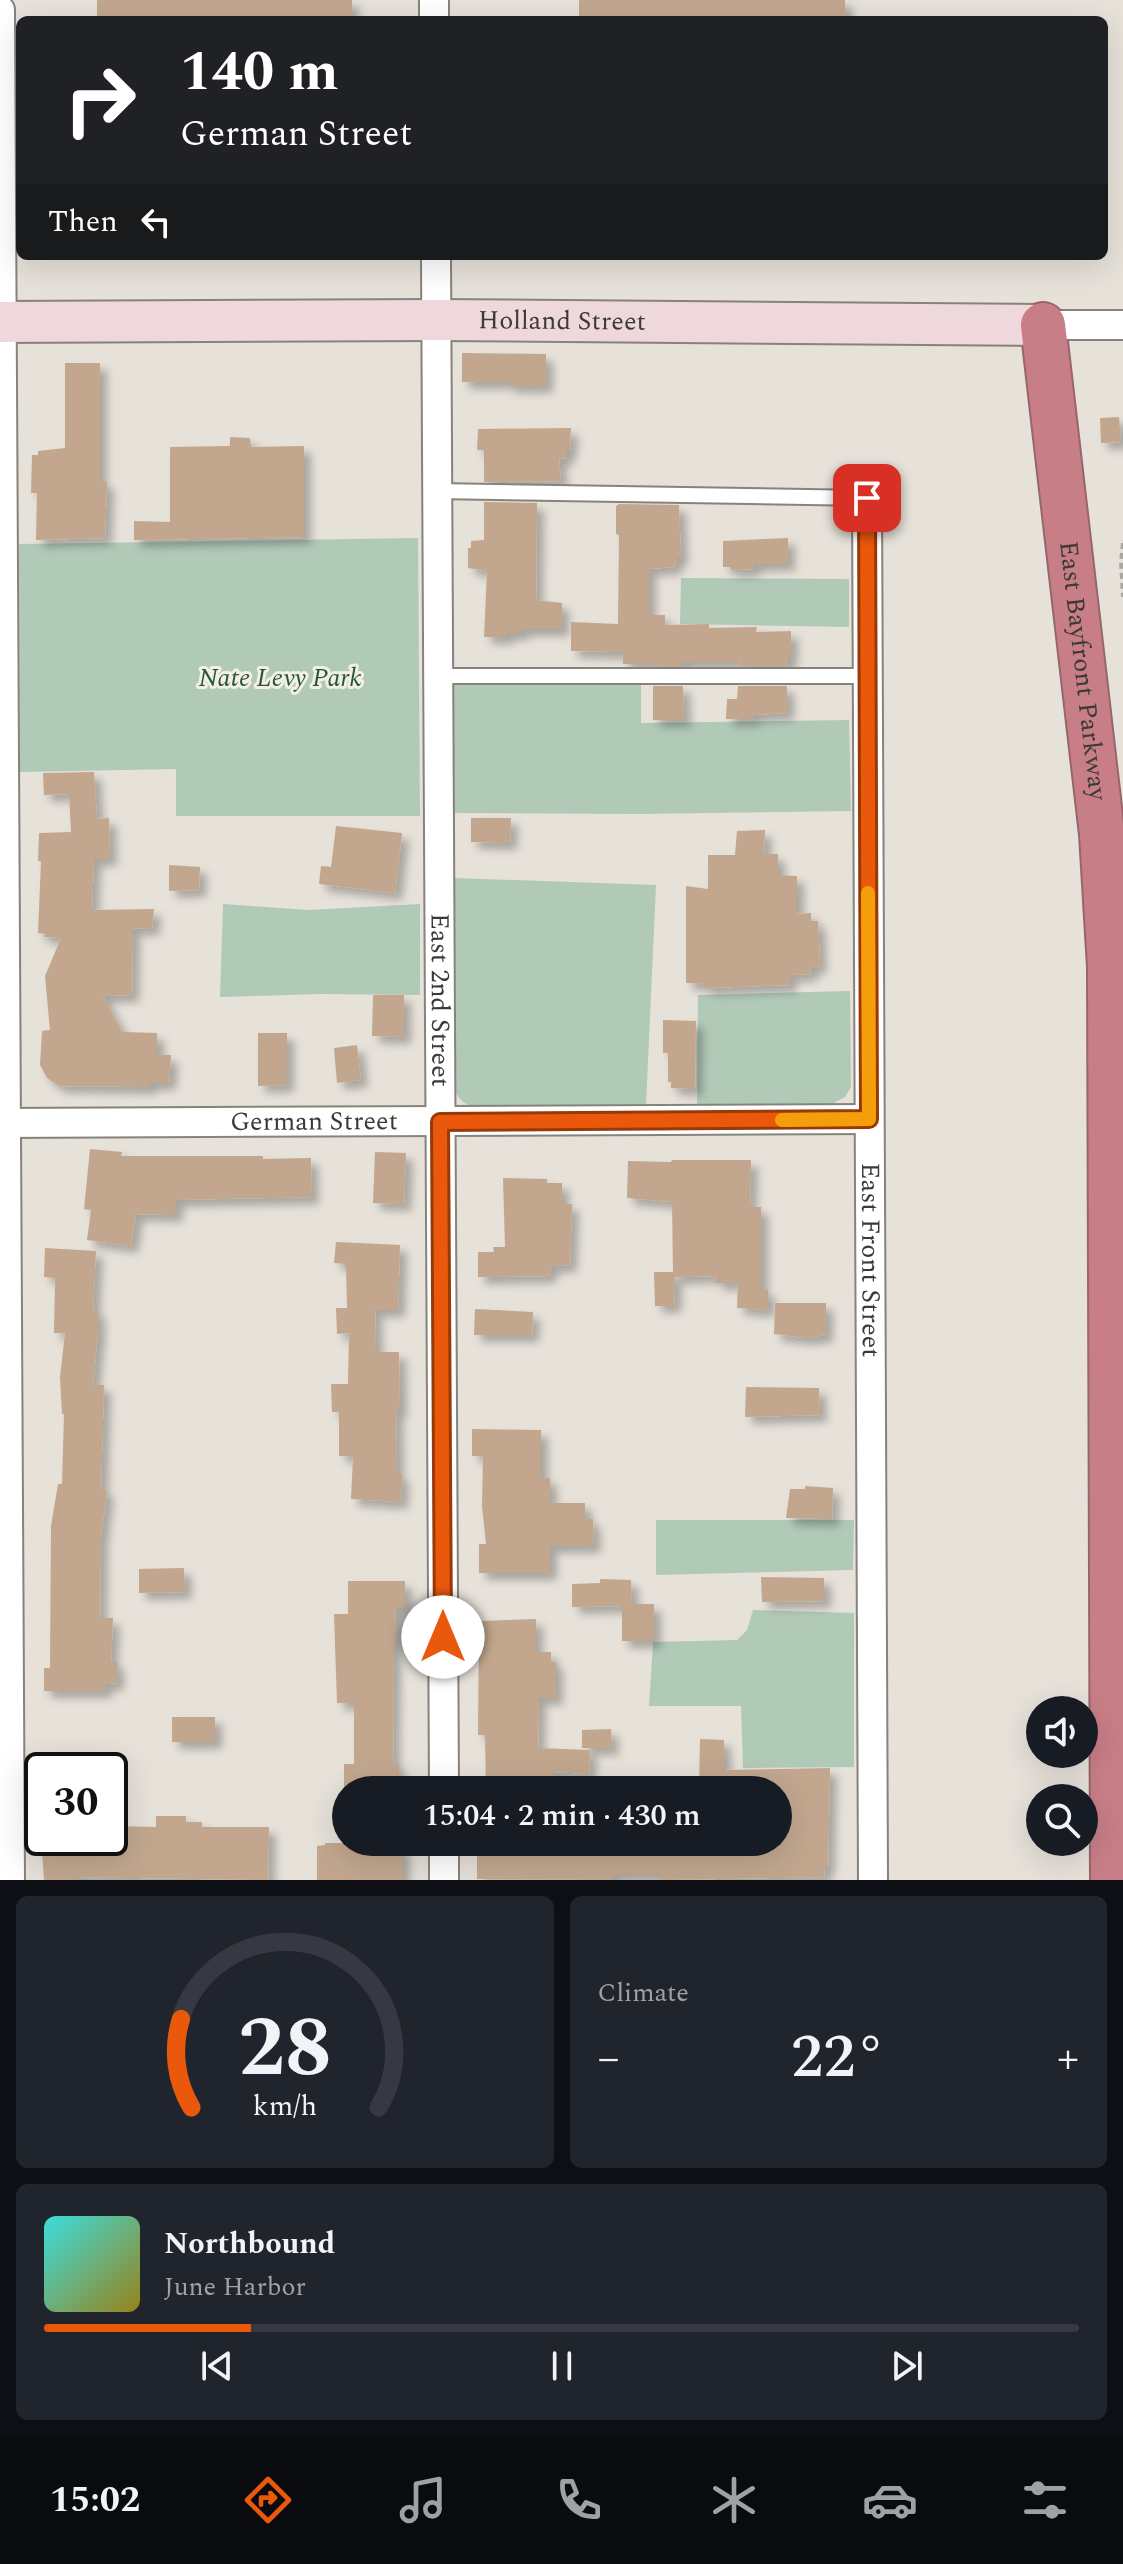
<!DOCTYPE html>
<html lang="en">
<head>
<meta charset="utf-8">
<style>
  body { margin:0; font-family:Spectral,serif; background:#20242c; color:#f1f3f6; height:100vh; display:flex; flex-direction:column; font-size:30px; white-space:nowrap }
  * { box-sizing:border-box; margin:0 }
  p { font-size:26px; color:#9ea1a6 }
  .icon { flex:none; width:44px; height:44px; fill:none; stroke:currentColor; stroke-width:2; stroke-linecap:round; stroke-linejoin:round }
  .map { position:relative; height:1880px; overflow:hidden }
  .panel { display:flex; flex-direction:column; gap:16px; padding:16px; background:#0d0f14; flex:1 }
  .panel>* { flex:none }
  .hud { position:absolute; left:16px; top:16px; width:1092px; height:244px; border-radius:12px; box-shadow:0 8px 32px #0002; background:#202124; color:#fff; overflow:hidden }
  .tools { position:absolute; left:1026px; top:1696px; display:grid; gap:16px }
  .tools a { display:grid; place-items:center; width:72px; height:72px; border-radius:50%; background:#171b24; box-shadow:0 8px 32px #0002; font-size:40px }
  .speed { position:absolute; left:24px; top:1752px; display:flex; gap:16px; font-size:40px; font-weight:700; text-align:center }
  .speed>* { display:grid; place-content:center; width:104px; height:104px; border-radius:50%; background:#171b24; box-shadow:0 8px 32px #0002; line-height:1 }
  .speed .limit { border:4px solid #111; border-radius:12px; background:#fff; color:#111 }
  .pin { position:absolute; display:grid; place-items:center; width:68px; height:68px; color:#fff; margin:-34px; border-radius:16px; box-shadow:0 4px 12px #0006 }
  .me { position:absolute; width:88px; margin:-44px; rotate:0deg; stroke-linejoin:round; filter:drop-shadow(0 0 6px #0008) }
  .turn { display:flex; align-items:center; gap:28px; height:168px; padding:0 32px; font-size:36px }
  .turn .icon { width:104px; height:104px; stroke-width:2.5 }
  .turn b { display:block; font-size:56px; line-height:68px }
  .then { display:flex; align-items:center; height:76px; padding:0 32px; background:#0003; gap:16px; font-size:30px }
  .big { font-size:60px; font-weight:600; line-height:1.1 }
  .panel .tile { flex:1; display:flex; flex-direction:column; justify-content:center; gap:12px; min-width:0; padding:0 28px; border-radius:12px; background:#20242c }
  .panel .dial { align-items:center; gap:0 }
  .dial svg { height:208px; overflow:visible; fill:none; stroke:#363941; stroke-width:7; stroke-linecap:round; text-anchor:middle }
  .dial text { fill:#f1f3f6; stroke:none }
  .song { display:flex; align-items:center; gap:24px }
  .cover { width:96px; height:96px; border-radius:12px; background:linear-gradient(135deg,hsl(180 70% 55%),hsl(50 70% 35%)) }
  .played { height:8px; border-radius:4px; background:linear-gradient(90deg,#ea580c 20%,#363941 20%) }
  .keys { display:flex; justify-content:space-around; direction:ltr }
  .heat { display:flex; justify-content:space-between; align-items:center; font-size:44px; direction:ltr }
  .panel .tiles { flex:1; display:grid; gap:16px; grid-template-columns:1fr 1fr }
  .tile:last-child { grid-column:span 2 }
  .trip { position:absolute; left:332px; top:1776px; width:460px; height:80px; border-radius:40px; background:#171b24; box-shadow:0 8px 32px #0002; font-weight:600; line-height:80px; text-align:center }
  .tab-bar { display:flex; height:128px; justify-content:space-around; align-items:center; background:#090b0e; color:#9ea1a6 }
  .tab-bar .icon { width:56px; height:56px }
  .tab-bar .on { color:#ea580c }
  .tab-bar b { font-size:36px; color:#f1f3f6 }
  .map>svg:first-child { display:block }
  .green { fill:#b1c9b7 }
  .building { fill:#c2a78e; filter:url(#shadow) }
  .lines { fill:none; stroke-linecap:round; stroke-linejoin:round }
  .lane-casing { stroke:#87827b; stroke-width:18 }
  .street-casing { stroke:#87827b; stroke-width:32 }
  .secondary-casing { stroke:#87827b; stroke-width:44 }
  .highway-casing { stroke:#97666b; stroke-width:48 }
  .path { stroke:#aaa7a0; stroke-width:4; stroke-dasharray:6 4; stroke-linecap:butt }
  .lane { stroke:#fff; stroke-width:14 }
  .street { stroke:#fff; stroke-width:28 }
  .secondary { stroke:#eed8db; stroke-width:40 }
  .highway { stroke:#c87e87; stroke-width:44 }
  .route-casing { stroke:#983908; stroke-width:20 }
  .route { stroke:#ea580c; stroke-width:14 }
  .slow { stroke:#f59e0b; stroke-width:14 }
  .labels { text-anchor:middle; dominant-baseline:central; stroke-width:6; stroke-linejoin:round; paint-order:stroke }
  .street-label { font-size:26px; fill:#3c3a37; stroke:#f3eee6 }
  .park-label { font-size:26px; font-style:italic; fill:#265938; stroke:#f3eee6 }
</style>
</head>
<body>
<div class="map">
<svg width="1123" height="1880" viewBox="0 0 1123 1880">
  <defs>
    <filter id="shadow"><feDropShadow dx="7" dy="7" stdDeviation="4" flood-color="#0004"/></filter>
  </defs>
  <rect width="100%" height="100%" fill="#e6e1d9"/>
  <!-- green -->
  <path class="green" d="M418,538L420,816H176V769L20,772L19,544Z
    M681,578L849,579V627L680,624Z
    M641,683V723L849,720L851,811L638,814L454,813L452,685Z
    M454,878L656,885L646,1105L471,1106C454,1099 454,1088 453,1072Z
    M223,904L309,910L420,904V995L321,994L220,997Z
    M850,991L851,1087L845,1097L832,1104H697L698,995Z
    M656,1520H854L853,1570L656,1575Z
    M753,1610L854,1613V1767L743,1768L741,1706H649L653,1642L737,1640L747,1630Z"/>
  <!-- building -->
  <path class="building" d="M97,0H352V20H97Z
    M579,0H845L846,20H579Z
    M462,353L546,354V386H508V382H462Z
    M65,363H100V482H107L105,538L36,540L37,493H31L32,455H38V451L65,448Z
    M1119,417L1121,442L1101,443L1100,418Z
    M571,428L570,450H567V458L559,459L561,481L484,482V450H477L478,429Z
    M230,437L250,438L251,447L304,446V537L134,540V521L170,522V447L230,446Z
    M484,502L537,503L536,600L562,603V629H522V633H507V637H484L487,571L468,568V548H471V541L484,540Z
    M619,504L679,505L681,558H676L675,567L649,569V615H665V625L709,624V628L757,627L756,632L791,631V657H788V666H739L740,662H683V666H652V664H623V652L571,651V622L618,624L619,535L616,534V506Z
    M788,538V564H754V569L731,570V567H723V541Z
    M653,686H683L684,720H653Z
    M738,686H787V713L753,715V719H726L727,699H737Z
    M94,772L97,819L109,818L110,859H94L92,910L154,909L152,929L133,928L132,995L103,996L122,1032L157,1033V1055H171L169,1083H150V1087L59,1086L47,1078L40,1065L42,1031L50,1030L45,976L61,938L44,937L45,934L38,933L41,861H38L39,833L71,832L69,794L44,795L43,773Z
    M471,818H511L510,843L471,842Z
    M336,826L402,833L395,893L319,884L321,866L331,867Z
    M765,830L764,854H778V875L797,876V914L811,913V921H818L820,966L810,967L811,974L790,975V985L705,988V984L686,983V886L708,889V855H735L737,831Z
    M169,865L200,867L199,890L169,891Z
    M373,995H404V1037L372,1036Z
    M663,1020L696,1021L695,1089L671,1088V1082H668V1053H663Z
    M258,1033H287V1085L258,1086Z
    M357,1045L361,1080L337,1083L334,1048Z
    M90,1149L122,1152L121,1156H263V1159L311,1158L312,1197L176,1200V1215L136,1214L131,1246L87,1240L91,1210L84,1209Z
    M375,1152L406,1153L404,1204L373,1203Z
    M672,1160H751L750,1207H761V1290H768V1310L737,1308L738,1283H715L716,1276L675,1277L674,1306H655L654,1272H673L672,1202L627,1198L628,1161L671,1162Z
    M503,1178L547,1179V1183H562V1204H572L570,1265L551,1266L549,1276L478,1277V1252H494L493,1247H505Z
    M336,1242L400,1245L398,1310H375L376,1352H399L400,1411H396L397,1475H402L401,1502L351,1499L353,1456H339V1412H332L331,1384H348L349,1333L337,1334L336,1308H347L346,1264L334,1263Z
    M45,1248L96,1251L93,1310H98V1332L93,1385H104L101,1489L107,1490L101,1538L100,1618H113L111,1662H117V1683L105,1684V1691H44V1668H50L51,1526L58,1484H62L64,1414H62L60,1377L65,1333H54L55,1278L44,1277Z
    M775,1303H826V1335L805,1338L774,1334Z
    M475,1309L533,1312L532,1335H474Z
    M746,1387L819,1388L820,1415L745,1417Z
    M472,1429L541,1430V1478H550V1503H585V1519H593L594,1546H550V1573H479V1544H486L482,1506L483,1456H472Z
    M805,1486L833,1488L832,1519L786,1518L790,1489H805Z
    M184,1568L185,1592L139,1593V1569Z
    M761,1577L824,1578V1601L762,1602Z
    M600,1579L631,1580L632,1604H654V1641H622V1606L572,1607V1584L600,1583Z
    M348,1581H405V1608H395L396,1642H394L393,1764H399V1790H344V1764H354V1703H337L334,1614H348Z
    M536,1619V1652H551V1662H556V1698H539L538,1748L590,1750L589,1774L554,1772V1790H486L485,1735H478L479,1621Z
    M172,1717H215V1742H172Z
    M611,1729L612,1748H582V1730Z
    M700,1739L724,1740V1770L830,1768L828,1866H825L824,1877L662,1880V1875H613V1880L477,1879V1842H778V1790H699Z
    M156,1816H186V1822H202V1827H269L268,1880L78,1877V1880H44L41,1838H110V1826L156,1827Z
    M325,1843H346V1846L403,1845V1880H317V1846L325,1845Z"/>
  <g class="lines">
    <defs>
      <path id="lane" d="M437,491L867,498
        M438,676H867"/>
      <g id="street">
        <path d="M434,0V20"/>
        <path d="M0,10L10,1880"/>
        <path id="s1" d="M436,256L444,1790"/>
        <path d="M1043,325H1123"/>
        <path id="s2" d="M867,498L873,1880"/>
        <path id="s3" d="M0,1123L869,1119"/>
        <path d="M444,1842V1880"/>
      </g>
      <g id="secondary">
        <path id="s4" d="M0,322L437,320L1043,325"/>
      </g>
      <g id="highway">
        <path id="s5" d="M1043,325L1102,834L1110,967L1113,1880"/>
      </g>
    </defs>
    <!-- lane casing -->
    <use href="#lane" class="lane-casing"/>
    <!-- street casing -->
    <use href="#street" class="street-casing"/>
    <!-- secondary casing -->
    <use href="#secondary" class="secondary-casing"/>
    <!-- highway casing -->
    <use href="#highway" class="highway-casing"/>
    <!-- path -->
    <path class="path" d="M1123,543L1121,562L1123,597"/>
    <!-- lane -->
    <use href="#lane" class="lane"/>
    <!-- street -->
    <use href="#street" class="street"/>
    <!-- secondary -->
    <use href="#secondary" class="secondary"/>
    <!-- highway -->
    <use href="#highway" class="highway"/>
  </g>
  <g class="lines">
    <defs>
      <path id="route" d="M443,1637L440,1122L869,1119L867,498"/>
    </defs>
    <!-- route casing -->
    <use href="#route" class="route-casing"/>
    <!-- route -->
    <use href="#route" class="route"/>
    <!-- slow -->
    <path class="slow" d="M782,1120L869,1119L868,893"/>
  </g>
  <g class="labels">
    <!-- street labels -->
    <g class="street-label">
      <text stroke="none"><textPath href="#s4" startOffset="562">Holland Street</textPath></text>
      <text stroke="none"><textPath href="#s5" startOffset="348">East Bayfront Parkway</textPath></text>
      <text stroke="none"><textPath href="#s1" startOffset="744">East 2nd Street</textPath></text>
      <text stroke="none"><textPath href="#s3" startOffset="314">German Street</textPath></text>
      <text stroke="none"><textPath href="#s2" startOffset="762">East Front Street</textPath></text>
    </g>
    <!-- park labels -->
    <g class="park-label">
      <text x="280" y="678">Nate Levy Park</text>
    </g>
  </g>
</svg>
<div class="tools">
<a><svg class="icon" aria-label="sound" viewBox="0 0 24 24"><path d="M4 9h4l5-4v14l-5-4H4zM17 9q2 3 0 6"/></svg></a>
<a><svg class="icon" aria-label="search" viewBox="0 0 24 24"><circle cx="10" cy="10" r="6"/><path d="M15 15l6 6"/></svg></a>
</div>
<div class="speed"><div class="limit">30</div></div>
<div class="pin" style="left:867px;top:498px;background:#d93025"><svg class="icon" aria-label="arrive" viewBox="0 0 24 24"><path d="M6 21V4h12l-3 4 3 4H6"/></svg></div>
<svg class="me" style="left:443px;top:1637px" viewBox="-20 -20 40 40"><circle r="19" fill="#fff"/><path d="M0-13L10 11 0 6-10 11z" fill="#ea580c"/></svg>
<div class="trip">15:04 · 2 min · 430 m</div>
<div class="hud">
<div class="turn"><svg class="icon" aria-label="right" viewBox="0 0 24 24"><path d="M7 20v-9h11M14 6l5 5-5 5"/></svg><div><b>140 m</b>German Street</div></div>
<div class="then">Then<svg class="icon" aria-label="left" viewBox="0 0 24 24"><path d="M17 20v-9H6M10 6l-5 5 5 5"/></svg></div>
</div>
</div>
<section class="panel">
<div class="tiles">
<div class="tile dial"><svg viewBox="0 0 100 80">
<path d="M14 69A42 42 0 1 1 86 69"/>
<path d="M14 69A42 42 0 0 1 10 35" stroke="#ea580c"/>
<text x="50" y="56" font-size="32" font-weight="700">28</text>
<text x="50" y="72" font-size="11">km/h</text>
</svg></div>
<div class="tile"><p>Climate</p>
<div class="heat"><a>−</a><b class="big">22°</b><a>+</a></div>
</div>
<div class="tile">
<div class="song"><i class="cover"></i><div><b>Northbound</b><p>June Harbor</p></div></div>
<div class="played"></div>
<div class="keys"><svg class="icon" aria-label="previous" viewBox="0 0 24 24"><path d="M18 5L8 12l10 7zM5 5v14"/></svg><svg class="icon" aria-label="pause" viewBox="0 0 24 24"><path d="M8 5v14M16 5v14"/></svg><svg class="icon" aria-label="next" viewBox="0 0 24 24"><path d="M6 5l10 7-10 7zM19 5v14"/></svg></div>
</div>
</div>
</section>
<nav class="tab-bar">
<b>15:02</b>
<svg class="icon on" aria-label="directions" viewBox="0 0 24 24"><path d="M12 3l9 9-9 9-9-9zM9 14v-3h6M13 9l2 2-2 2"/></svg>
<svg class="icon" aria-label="music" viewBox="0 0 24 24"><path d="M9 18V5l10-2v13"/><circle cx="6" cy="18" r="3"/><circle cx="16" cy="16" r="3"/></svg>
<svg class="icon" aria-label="phone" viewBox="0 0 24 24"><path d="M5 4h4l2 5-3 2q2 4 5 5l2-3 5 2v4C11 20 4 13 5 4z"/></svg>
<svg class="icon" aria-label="climate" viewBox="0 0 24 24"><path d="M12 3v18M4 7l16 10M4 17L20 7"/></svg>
<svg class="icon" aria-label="car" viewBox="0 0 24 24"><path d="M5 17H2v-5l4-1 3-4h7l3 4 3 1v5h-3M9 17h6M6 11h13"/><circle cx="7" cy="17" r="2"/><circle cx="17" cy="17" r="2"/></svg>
<svg class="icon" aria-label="filters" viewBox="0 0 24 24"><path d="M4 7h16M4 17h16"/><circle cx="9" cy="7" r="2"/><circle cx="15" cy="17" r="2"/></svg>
</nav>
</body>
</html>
